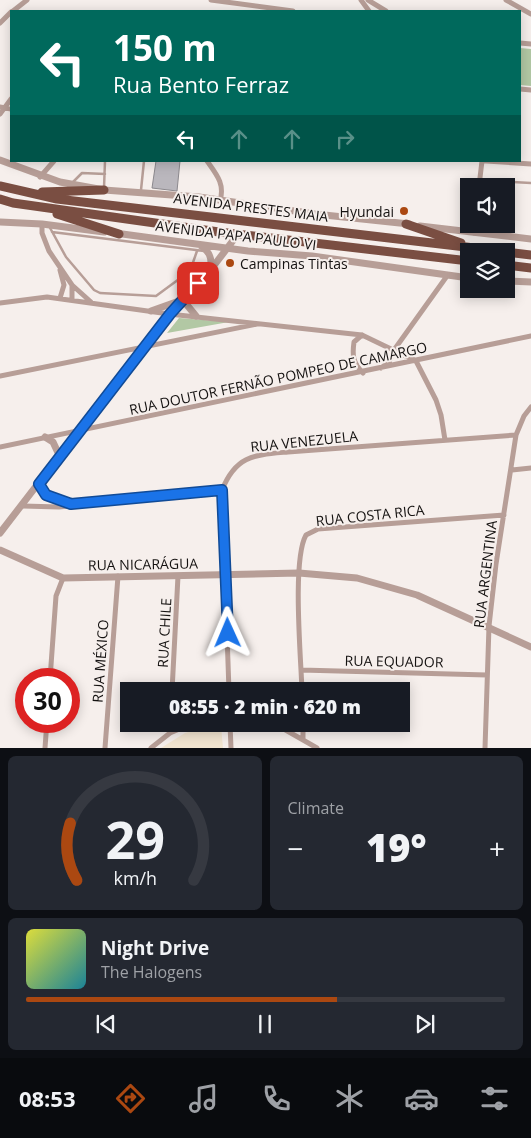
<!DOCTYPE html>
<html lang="en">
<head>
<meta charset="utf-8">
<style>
  body { margin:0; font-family:"Open Sans",sans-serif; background:#242831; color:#f1f3f6; height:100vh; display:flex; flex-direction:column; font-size:19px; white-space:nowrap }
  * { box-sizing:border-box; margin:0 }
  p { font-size:16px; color:#9ea1a6 }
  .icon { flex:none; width:28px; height:28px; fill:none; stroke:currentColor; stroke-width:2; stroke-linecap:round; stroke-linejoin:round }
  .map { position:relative; height:748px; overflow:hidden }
  .panel { display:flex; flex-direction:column; gap:8px; padding:8px; background:#0d0f14; flex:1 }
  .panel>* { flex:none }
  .guide { position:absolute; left:10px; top:10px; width:511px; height:152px; border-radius:0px; box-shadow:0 2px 12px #0003; background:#00695c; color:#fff; overflow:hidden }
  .buttons { position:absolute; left:460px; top:178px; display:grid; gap:10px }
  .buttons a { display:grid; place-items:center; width:55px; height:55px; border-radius:0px; background:#171b24; box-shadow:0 2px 12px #0003; font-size:25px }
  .speed { position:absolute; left:15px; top:668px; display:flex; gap:10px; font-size:25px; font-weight:700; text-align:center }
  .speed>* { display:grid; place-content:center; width:65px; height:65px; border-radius:50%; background:#171b24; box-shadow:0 2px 12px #0003; line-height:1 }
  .speed .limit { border:8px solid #d22; background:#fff; color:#111 }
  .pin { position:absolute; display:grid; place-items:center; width:42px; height:42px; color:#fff; margin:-21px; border-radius:10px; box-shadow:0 2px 8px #0006 }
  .me { position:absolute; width:55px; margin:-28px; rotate:359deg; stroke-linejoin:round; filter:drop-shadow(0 0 4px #0008) }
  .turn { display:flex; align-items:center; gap:18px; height:105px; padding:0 20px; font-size:22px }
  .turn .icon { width:65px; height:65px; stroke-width:2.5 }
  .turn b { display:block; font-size:35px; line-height:42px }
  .lanes { display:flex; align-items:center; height:48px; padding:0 20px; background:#0003; justify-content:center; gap:25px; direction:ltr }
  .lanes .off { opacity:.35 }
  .big { font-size:38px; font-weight:800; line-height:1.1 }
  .panel .widget { flex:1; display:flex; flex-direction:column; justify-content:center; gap:8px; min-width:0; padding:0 18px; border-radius:8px; background:#242831 }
  .panel .dial { align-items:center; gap:0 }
  .dial svg { height:130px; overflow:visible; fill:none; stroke:#363941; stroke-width:7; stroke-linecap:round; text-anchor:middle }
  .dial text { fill:#f1f3f6; stroke:none }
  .song { display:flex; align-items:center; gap:15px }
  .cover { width:60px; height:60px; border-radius:8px; background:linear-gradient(135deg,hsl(60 70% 55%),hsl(190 70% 35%)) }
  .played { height:5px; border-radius:2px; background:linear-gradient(90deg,#ab4811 65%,#363941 65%) }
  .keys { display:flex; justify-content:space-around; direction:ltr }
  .heat { display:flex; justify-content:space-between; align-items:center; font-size:28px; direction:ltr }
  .panel .tiles { flex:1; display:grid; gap:8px; grid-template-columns:1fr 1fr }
  .widget:last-child { grid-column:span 2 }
  .trip { position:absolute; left:120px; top:682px; width:290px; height:50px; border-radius:0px; background:#171b24; box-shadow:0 2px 12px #0003; font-weight:800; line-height:50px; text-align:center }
  .menu { display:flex; height:80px; justify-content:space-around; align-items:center; background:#090b0e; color:#9ea1a6 }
  .menu .icon { width:35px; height:35px }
  .menu .active { color:#ab4811 }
  .menu b { font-size:22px; color:#f1f3f6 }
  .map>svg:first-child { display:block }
  .industrial { fill:#f2e5d1 }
  .green { fill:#b2c8a4 }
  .building { fill:#bab7bd; stroke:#8c898e }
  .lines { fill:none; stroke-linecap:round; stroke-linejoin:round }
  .service { stroke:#b79e97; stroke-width:2.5 }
  .minor { stroke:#b79e97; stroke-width:5 }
  .tertiary { stroke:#b79e97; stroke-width:7 }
  .trunk { stroke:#7a4e42; stroke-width:9 }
  .route-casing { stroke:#114b97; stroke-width:12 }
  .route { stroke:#1a73e8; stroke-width:9 }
  .poi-dot { fill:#ab4811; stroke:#f6efec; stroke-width:2 }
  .labels { text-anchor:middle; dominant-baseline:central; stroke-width:4; stroke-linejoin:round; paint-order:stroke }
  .street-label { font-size:14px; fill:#151211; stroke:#f6efec }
  .poi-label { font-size:14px; fill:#151211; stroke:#f6efec; text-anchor:end }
</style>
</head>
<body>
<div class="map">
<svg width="531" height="748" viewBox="0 0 531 748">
  <rect width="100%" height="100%" fill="#f6efec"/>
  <!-- industrial -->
  <path class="industrial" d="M217,724L221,726L223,748H161L185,733Z"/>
  <!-- green -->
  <path class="green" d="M520,48L531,49V86L520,85Z
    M179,318L229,322L167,333Z"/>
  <!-- building -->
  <path class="building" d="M156,161H180L177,191L152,188Z"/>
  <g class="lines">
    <!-- service -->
    <path class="service" d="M496,181L531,183
      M73,182L82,173L105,174
      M104,188L105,161
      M141,190L144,161
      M49,226L66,257L94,290L100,293L156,296L190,271L197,251
      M52,232L204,251"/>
    <!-- minor -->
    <path class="minor" d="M211,0L293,11
      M361,0L369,11
      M368,0L386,11
      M506,0L531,14
      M13,11L27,0
      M0,23L11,12
      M520,43L531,44
      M520,89L531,90
      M0,107L11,109
      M0,114L11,99
      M207,161C217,175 225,184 220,201
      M486,161L531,164
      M40,177L54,161
      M479,186L482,161
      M42,224V233L49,251L72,285V300
      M474,233L475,224
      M60,270L64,285L60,298
      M72,285L91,302
      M0,303L47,297L169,314L362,335L416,361L436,400L441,415L445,440
      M362,335L354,342C352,356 353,363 363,373
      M381,368L389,362L394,350L447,276
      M0,376L257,324
      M0,447L531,336
      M512,470L531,468
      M39,484L46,495L68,504
      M23,506L59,507L222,490
      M301,670L487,675
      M50,679L56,596L63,578
      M172,691L178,576
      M229,691L222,490C236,455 254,455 288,452L516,435
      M302,691C301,658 292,560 306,535L318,529L504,515
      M230,724L231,748
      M275,724L317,748
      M303,724V738
      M170,733V724
      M45,748L47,721
      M105,748L118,576
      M151,748L170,733L191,724
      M485,748L489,626L496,564L516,435L524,416L531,407"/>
    <!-- tertiary -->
    <path class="tertiary" d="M0,160L60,182L104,190L199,197L315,214L409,224
      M0,222L42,224L104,232
      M420,226L531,239
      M115,233L248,251L312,256L469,278
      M200,245C209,251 213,258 210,269
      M506,281L531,282
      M187,295V305L196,316
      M151,311L179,301
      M45,437L53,442L60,457
      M0,533L169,314L209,272L238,234
      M0,550L63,578L299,573L357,578L417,595L531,647"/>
    <!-- trunk -->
    <path class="trunk" d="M0,186L57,199L500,251
      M42,192L104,190
      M0,199L13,203L219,232L469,261
      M57,214L119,234
      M406,224L461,243
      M506,252L531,255
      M506,265L531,268"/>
  </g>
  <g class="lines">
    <defs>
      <path id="route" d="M198,283L170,314L39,484L46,495L71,504L222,490L228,633"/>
    </defs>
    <!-- route casing -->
    <use href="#route" class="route-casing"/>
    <!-- route -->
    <use href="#route" class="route"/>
  </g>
  <!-- markers -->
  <g class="poi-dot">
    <circle cx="404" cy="211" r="5"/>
    <circle cx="230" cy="263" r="5"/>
  </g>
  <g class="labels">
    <!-- street labels -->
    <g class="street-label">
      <text transform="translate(251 207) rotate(7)">AVENIDA PRESTES MAIA</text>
      <text transform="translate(236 235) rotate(7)">AVENIDA PAPA PAULO VI</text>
      <text transform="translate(278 378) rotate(-12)">RUA DOUTOR FERNÃO POMPEO DE CAMARGO</text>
      <text transform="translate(304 441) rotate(-6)">RUA VENEZUELA</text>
      <text transform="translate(370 515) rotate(-6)">RUA COSTA RICA</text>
      <text transform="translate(143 564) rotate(-1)">RUA NICARÁGUA</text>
      <text transform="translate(485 574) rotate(-83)">RUA ARGENTINA</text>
      <text transform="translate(164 633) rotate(-87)">RUA CHILE</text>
      <text transform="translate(100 661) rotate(-86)">RUA MÉXICO</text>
      <text transform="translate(394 661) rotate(1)">RUA EQUADOR</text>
    </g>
    <!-- poi labels -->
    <g class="poi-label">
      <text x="394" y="211">Hyundai</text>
      <text x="240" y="263" text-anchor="start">Campinas Tintas</text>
    </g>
  </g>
</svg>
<div class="buttons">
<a><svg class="icon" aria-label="sound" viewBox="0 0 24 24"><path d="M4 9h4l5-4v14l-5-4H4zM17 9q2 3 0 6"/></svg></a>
<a><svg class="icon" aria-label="layers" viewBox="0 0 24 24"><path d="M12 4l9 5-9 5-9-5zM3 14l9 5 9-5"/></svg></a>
</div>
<div class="speed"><div class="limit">30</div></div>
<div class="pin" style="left:198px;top:283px;background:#d93025"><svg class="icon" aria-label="arrive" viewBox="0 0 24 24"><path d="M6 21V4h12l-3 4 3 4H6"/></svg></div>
<svg class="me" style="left:228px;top:633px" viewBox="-20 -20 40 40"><path d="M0-17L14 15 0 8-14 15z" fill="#1a73e8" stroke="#fff" stroke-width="4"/></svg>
<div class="trip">08:55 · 2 min · 620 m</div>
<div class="guide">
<div class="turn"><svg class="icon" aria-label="left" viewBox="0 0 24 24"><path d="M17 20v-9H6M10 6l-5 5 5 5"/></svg><div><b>150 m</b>Rua Bento Ferraz</div></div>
<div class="lanes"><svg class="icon" aria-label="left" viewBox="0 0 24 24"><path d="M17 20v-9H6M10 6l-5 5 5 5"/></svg><svg class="icon off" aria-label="ahead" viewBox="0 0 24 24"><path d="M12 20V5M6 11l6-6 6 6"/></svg><svg class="icon off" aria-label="ahead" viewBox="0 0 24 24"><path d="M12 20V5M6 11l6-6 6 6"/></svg><svg class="icon off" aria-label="right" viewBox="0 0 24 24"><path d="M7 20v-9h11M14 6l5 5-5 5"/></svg></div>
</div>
</div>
<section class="panel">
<div class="tiles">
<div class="widget dial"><svg viewBox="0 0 100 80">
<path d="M14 69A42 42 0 1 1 86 69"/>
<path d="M14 69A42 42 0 0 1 10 34" stroke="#ab4811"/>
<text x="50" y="56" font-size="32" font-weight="700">29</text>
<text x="50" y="72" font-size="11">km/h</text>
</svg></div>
<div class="widget"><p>Climate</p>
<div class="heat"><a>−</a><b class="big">19°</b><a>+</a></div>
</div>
<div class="widget">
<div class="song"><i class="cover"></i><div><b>Night Drive</b><p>The Halogens</p></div></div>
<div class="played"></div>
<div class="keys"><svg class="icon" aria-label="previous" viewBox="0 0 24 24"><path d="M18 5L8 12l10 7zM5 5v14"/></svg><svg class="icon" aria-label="pause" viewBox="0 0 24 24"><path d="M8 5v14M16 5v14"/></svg><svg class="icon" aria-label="next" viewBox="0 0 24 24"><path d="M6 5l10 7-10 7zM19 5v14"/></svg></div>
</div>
</div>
</section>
<nav class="menu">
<b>08:53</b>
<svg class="icon active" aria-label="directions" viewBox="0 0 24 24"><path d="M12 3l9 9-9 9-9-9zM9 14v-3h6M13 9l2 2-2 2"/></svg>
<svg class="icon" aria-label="music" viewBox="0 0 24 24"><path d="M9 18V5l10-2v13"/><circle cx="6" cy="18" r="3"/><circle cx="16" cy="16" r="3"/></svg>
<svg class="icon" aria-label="phone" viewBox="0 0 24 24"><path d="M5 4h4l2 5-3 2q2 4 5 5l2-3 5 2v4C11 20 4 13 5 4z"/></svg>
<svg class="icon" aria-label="climate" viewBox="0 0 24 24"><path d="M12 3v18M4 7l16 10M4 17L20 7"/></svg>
<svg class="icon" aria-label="car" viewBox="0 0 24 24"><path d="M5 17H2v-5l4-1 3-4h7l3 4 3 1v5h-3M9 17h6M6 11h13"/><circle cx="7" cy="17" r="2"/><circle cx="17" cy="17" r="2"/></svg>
<svg class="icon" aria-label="filters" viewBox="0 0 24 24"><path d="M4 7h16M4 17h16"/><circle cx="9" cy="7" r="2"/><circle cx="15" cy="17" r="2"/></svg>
</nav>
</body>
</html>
